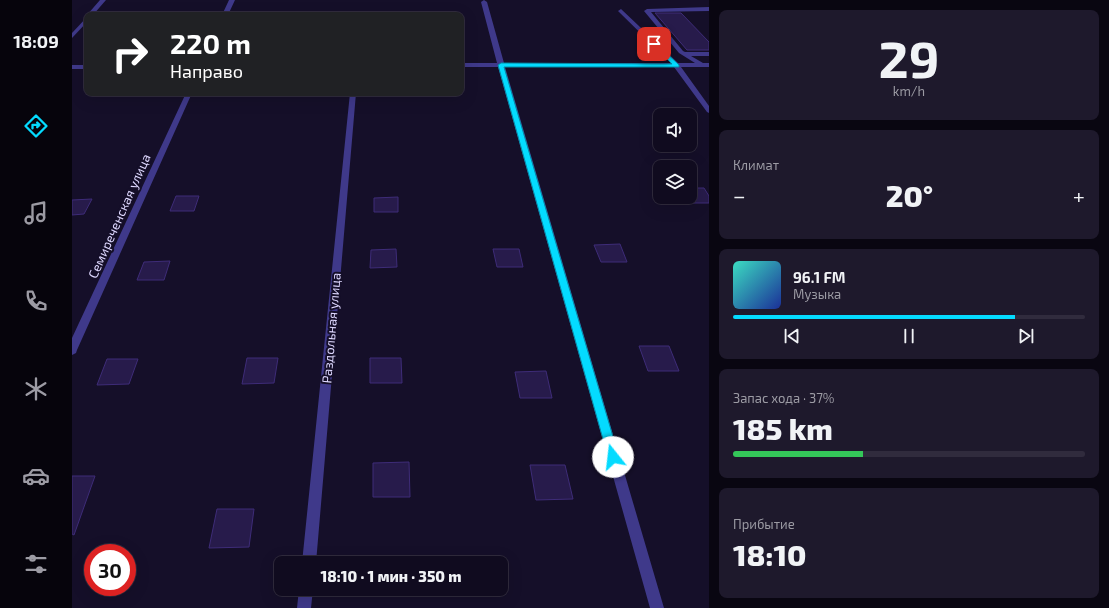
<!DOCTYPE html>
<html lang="ru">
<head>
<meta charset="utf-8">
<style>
  body { margin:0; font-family:"Exo 2",sans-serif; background:#1e192c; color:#f1f3f6; height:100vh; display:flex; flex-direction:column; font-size:15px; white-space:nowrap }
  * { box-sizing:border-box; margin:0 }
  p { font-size:13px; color:#9c9ba4 }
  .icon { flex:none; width:22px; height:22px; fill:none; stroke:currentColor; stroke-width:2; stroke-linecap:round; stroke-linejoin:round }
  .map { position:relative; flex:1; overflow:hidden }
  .panel { display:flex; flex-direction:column; gap:10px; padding:10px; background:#090611; width:400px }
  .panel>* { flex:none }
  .top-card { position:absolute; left:12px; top:12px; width:380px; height:84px; border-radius:8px; box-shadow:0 4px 16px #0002,0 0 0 1px #302b3d; background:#202124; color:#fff; overflow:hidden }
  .controls { position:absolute; left:581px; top:108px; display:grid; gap:8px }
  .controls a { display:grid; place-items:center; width:44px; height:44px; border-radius:8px; background:#100b1f; box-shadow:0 4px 16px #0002,0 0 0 1px #302b3d; font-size:20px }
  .speed { position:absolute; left:12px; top:544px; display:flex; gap:8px; font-size:20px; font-weight:700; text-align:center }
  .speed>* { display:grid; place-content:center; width:52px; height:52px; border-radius:50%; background:#100b1f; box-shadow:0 4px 16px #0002,0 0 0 1px #302b3d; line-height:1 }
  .speed .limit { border:6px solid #d22; background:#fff; color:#111 }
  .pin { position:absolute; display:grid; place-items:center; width:34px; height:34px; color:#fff; margin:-17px; border-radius:8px; box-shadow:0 2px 6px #0006 }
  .me { position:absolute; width:44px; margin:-22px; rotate:344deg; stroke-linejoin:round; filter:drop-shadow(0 0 3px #0008) }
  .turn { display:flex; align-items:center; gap:14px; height:84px; padding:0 20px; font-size:18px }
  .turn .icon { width:52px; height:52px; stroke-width:2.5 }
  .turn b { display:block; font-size:28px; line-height:34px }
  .big { font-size:30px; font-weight:800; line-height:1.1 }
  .panel .widget { flex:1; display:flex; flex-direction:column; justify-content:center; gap:6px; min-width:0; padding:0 14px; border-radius:8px; background:#1e192c }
  .panel .dial { align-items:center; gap:0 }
  .dial b { font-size:52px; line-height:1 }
  .song { display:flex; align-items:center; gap:12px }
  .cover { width:48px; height:48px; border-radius:6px; background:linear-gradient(135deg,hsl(170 70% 55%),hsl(230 70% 35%)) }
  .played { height:4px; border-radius:2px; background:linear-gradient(90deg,#04dbff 80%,#302b3d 80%) }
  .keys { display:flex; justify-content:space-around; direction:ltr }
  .heat { display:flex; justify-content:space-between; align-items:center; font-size:22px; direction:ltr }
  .charge { height:6px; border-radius:3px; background:linear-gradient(90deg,#34c759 37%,#302b3d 0) }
  .trip { position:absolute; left:202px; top:556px; width:234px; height:40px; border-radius:8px; background:#100b1f; box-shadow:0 4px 16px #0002,0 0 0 1px #302b3d; font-weight:800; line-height:40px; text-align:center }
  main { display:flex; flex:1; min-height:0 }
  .menu { display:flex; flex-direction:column; width:72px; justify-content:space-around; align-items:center; background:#06040c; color:#9c9ba4 }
  .menu .icon { width:28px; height:28px }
  .menu .selected { color:#04dbff }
  .menu b { font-size:18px; color:#f1f3f6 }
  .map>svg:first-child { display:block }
  .building { fill:#271b4b; stroke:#3e2c78 }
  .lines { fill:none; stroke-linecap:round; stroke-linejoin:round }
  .minor { fill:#3f398a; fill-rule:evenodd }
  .route { fill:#04dbff; stroke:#038ea6 }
  .labels { text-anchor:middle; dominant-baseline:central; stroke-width:4; stroke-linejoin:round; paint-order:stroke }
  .street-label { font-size:13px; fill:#ded8ff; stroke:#150f29 }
</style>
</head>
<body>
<main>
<nav class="menu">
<b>18:09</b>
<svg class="icon selected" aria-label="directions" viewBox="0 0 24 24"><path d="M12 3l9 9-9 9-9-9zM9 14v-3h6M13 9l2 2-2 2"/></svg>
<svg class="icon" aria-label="music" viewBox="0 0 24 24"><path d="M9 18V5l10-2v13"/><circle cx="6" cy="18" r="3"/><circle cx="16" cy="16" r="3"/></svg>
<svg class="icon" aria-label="phone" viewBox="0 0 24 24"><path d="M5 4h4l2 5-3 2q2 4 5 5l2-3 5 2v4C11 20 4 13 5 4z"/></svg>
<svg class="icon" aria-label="climate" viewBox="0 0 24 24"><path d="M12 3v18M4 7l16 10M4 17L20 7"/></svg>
<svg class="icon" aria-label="car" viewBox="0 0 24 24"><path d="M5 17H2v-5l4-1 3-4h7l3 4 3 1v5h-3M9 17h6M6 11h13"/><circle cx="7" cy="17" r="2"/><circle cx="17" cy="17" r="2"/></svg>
<svg class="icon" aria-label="filters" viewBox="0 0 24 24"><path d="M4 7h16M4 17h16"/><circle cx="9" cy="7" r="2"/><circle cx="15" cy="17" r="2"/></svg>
</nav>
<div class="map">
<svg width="637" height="608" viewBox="0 0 637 608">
  <rect width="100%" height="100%" fill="#150f29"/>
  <!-- building -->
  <path class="building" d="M583,13H609L637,42V50H615Z
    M618,188H632L637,196V203H618Z
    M104,196H127L122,211H98Z
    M326,197V212H302V198Z
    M20,199L12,214L0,215V200Z
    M548,244L555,262H529L522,245Z
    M324,249L325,267L298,268L299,250Z
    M421,249H447L451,267H425Z
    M98,261L92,280H65L72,262Z
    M567,346H597L607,371H576Z
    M175,358H206L202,383L170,384Z
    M298,358H329L330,383H298Z
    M35,359H66L57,384L25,385Z
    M474,371L480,398H448L443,372Z
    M337,462L338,497H301V463Z
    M458,465H493L501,499L464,500Z
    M0,476H23L2,535L0,534Z
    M145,509H182L177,547L137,548Z"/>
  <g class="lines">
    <!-- minor -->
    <path class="minor" d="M28,0H34L21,15H15Z
      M157,0H163L156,15H150Z
      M412,0L415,2L432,63H599L547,12L546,11L549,9L606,63H623L607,53L572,11L575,9L637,7V11L579,12L611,51L613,52H637V56H619L631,63H637V67H609L637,106V113L635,112L602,67H433L592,608H578L426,67H389V63H425L409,2Z
      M15,17V22L0,38V33Z
      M0,65H15V69H0Z
      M114,93H120L5,350L4,353L0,355V338Z
      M278,93H284L244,563H230Z
      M227,589H241L239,608H225Z"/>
  </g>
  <!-- route -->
  <path class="route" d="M581,43H584L607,65V67H432L547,457L545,461L541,463L537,461L536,457L426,65L429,63L600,64L581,45Z"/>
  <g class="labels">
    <!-- street labels -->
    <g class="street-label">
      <text transform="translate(47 216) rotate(-66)">Семиреченская улица</text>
      <text transform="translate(259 328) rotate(-85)">Раздольная улица</text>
    </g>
  </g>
</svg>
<div class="controls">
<a><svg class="icon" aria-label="sound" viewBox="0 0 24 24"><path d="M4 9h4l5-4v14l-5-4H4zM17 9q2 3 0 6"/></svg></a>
<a><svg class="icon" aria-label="layers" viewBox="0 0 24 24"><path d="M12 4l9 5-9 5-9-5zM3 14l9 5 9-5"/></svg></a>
</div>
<div class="speed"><div class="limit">30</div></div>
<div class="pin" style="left:582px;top:44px;background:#d93025"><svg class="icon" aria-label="arrive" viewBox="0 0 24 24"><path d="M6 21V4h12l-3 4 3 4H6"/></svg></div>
<svg class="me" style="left:541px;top:457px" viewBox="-20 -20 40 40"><circle r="19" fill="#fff"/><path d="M0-13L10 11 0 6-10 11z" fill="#04dbff"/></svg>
<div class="trip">18:10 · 1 мин · 350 m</div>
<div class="top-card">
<div class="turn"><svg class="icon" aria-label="right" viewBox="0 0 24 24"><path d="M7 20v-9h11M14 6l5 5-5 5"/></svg><div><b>220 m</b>Направо</div></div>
</div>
</div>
<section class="panel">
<div class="widget dial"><b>29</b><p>km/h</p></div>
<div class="widget"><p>Климат</p>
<div class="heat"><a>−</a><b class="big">20°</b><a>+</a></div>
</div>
<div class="widget">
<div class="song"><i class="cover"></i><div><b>96.1 FM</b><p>Музыка</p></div></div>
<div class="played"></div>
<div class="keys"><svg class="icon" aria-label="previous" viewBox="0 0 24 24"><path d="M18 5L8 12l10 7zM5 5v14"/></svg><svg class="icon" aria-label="pause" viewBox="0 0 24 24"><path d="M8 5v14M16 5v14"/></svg><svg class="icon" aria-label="next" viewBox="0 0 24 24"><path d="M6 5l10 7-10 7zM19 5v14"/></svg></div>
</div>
<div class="widget"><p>Запас хода · 37%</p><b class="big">185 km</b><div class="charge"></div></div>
<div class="widget"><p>Прибытие</p><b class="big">18:10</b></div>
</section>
</main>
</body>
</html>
